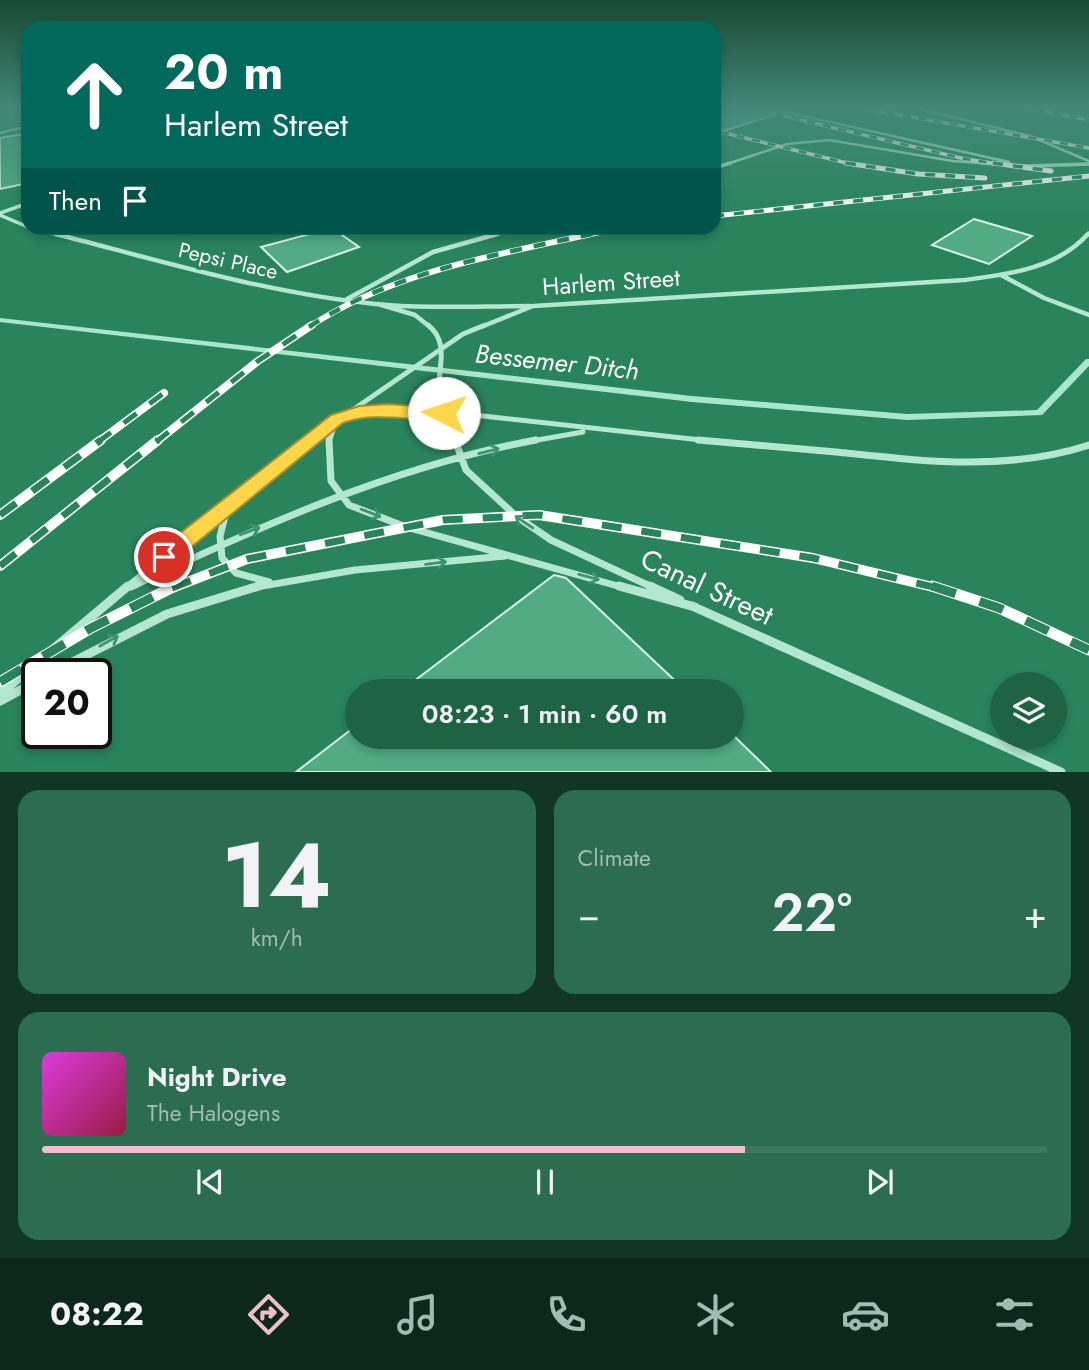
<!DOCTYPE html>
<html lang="en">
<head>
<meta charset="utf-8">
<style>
  body { margin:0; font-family:Jost,sans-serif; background:#2c6c50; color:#f1f3f6; height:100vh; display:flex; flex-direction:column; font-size:26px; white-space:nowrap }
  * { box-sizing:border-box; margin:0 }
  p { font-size:23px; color:#a1bcb3 }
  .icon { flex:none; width:38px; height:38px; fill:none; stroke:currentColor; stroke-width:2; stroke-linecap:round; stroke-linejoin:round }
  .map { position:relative; height:772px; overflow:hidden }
  .side { display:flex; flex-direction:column; gap:18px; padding:18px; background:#113626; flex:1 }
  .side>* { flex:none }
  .top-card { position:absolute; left:21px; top:21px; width:700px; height:214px; border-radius:21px; box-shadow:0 4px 10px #0003; background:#00695c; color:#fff; overflow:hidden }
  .fabs { position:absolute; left:990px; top:672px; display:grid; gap:14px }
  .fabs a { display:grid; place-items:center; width:77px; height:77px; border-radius:50%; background:#1f6345; box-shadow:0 4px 10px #0003; font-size:35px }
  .speed { position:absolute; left:21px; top:658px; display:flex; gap:14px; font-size:35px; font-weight:700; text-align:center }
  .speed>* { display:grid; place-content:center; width:91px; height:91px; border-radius:50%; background:#1f6345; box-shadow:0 4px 10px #0003; line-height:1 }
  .speed .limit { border:4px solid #111; border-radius:10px; background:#fff; color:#111 }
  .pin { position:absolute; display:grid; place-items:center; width:60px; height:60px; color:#fff; margin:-30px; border:4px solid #fff; border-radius:50%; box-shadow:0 2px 7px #0007 }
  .me { position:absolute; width:77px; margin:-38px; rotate:274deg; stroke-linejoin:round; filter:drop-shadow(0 0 5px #0008) }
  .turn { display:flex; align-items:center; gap:24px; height:147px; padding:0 28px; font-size:32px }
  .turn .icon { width:91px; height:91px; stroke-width:2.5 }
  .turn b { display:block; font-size:49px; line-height:60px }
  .then { display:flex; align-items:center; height:66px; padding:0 28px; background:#0003; gap:14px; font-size:26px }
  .big { font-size:52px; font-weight:600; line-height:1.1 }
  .side .widget { flex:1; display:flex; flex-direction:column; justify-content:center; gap:10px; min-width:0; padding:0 24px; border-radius:21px; background:#2c6c50 }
  .side .dial { align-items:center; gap:0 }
  .dial b { font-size:91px; line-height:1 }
  .song { display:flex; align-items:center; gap:21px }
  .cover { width:84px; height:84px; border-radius:10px; background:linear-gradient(135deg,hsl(300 70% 55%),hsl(340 70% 35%)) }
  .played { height:7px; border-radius:4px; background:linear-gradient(90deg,#efbdce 70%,#3c775e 70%) }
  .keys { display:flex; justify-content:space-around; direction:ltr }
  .heat { display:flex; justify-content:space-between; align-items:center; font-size:38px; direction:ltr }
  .side .tiles { flex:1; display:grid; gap:18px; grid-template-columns:1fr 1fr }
  .widget:last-child { grid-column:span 2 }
  .trip { position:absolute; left:345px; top:679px; width:399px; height:70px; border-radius:35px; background:#1f6345; box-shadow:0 4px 10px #0003; font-weight:600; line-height:70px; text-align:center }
  .tab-bar { display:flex; height:112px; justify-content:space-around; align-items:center; background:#0c281c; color:#a1bcb3 }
  .tab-bar .icon { width:49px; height:49px }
  .tab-bar .on { color:#efbdce }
  .tab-bar b { font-size:32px; color:#f1f3f6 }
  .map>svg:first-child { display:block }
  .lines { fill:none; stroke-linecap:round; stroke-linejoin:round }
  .stream { fill:#a9e7ca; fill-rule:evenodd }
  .building { fill:#52ab83; stroke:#d7f6e7; stroke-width:2 }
  .service-far5 { stroke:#b4e7cf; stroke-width:2.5 }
  .service-far4 { stroke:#b4e7cf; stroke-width:3.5 }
  .service-far3 { stroke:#b4e7cf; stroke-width:4.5 }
  .service-far2 { stroke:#b4e7cf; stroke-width:5 }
  .service-far1 { stroke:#b4e7cf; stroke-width:7 }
  .service { stroke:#b4e7cf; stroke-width:9 }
  .rail-far5-casing { stroke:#fff; stroke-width:3.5 }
  .rail-far4-casing { stroke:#fff; stroke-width:5 }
  .rail-far3-casing { stroke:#fff; stroke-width:6 }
  .rail-far2-casing { stroke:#fff; stroke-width:8 }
  .rail-far1-casing { stroke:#fff; stroke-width:10 }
  .rail-casing { stroke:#fff; stroke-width:11 }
  .rail-far5 { stroke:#29845c; stroke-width:2.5; stroke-dasharray:8; stroke-linecap:butt }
  .rail-far4 { stroke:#29845c; stroke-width:3.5; stroke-dasharray:10; stroke-linecap:butt }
  .rail-far3 { stroke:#29845c; stroke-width:4.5; stroke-dasharray:12; stroke-linecap:butt }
  .rail-far2 { stroke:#29845c; stroke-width:5; stroke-dasharray:16; stroke-linecap:butt }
  .rail-far1 { stroke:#29845c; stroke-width:7; stroke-dasharray:20; stroke-linecap:butt }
  .rail { stroke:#29845c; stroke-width:9; stroke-dasharray:25; stroke-linecap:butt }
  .oneway { stroke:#3e936d }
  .route { fill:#ffd54a; stroke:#a68a30; stroke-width:2 }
  .labels { text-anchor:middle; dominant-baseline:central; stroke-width:7; stroke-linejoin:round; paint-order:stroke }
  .far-street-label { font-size:21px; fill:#fff; stroke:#29845c }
  .street-label { font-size:24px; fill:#fff; stroke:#29845c }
  .water-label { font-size:26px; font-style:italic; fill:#fcfefd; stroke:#29845c }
  .near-street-label { font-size:28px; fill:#fff; stroke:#29845c }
</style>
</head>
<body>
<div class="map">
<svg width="1089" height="772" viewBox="0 0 1089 772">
  <rect width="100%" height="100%" fill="#29845c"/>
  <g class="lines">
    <!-- stream -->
    <path class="stream" d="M0,318L692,396L907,414L1037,410L1086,359H1089V366L1042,415L907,420L692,402L0,322Z"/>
  </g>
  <!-- building -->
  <path class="building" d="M714,107H759L777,114L714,134Z
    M28,133V183L0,189V138Z
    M974,219L1032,236L989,264L932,245Z
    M332,228L359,247L287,272L261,247Z
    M554,575L566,578L686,691H401Z
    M357,725V737H735L771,772H296Z"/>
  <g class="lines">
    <!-- service-far5 -->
    <path class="service-far5" d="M763,107L1009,162
      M911,107L1030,136L1089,161
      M0,133L28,126
      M724,165L787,144L829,140L953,161L1007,165
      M1070,165L1089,164"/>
    <!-- service-far4 -->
    <path class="service-far4" d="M981,163L1028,166L1089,164
      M714,168L730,163
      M0,213L28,203
      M0,215L28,227
      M31,228L63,236
      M491,236L521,228
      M1086,236L1089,233"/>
    <!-- service-far3 -->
    <path class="service-far3" d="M56,234C161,261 267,293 375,304C426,309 478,306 530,306
      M1001,275L1044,298L1089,315
      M347,299L433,252L497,234
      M378,304L415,315L430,327
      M481,327L533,306L965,280C1010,274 1056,269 1088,234"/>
    <!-- service-far2 -->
    <path class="service-far2" d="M428,325C453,345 434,374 440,400C443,414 450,428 455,442
      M344,417L388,409L438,411L719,442
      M306,442L463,334L485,325
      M329,442L336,421
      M526,442L583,432"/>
    <!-- service-far1 -->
    <path class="service-far1" d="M329,440L331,481L349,505L406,527L625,588
      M455,440L466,470L516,516L551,540L654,588
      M698,440C744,444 790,448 836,452C922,461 1005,472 1089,445
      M228,505L220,536L222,558L236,573L269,582
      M131,587C260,526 395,466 536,440
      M126,588L308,440
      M251,588L355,570L505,556"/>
    <!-- service -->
    <path class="service" d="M619,586L695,607
      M650,586L680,600
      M692,606L1061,772
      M49,674L167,614L259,586
      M0,694L128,586
      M0,701L37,681"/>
    <defs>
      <path id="rail-far5" d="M855,107L1089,148
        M1022,107L1089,120
        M1083,107L1089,108
        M776,114L965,159L1005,165
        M721,132L855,165"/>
      <path id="rail-far4" d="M846,163L918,174L985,178
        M993,163L1051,171
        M714,216L1089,176
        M583,236L622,228"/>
      <path id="rail-far3" d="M309,327C392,272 496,255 591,234"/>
      <path id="rail-far2" d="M98,442L164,393
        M156,442L258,361L312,325"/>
      <path id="rail-far1" d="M0,515L101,440
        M0,566L158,440
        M172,588L247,559L443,520L539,515L813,558L937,588"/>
      <path id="rail" d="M932,586L999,608L1089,650
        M0,682L91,628L175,586"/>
    </defs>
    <!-- rail-far5 casing -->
    <use href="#rail-far5" class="rail-far5-casing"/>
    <!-- rail-far4 casing -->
    <use href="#rail-far4" class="rail-far4-casing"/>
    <!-- rail-far3 casing -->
    <use href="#rail-far3" class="rail-far3-casing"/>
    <!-- rail-far2 casing -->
    <use href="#rail-far2" class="rail-far2-casing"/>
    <!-- rail-far1 casing -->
    <use href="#rail-far1" class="rail-far1-casing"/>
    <!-- rail casing -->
    <use href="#rail" class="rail-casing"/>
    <!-- rail-far5 -->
    <use href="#rail-far5" class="rail-far5"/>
    <!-- rail-far4 -->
    <use href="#rail-far4" class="rail-far4"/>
    <!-- rail-far3 -->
    <use href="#rail-far3" class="rail-far3"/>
    <!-- rail-far2 -->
    <use href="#rail-far2" class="rail-far2"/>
    <!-- rail-far1 -->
    <use href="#rail-far1" class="rail-far1"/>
    <!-- rail -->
    <use href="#rail" class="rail"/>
  </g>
  <!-- one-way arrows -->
  <defs><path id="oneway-shaft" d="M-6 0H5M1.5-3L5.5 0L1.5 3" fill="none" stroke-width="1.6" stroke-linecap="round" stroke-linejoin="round" transform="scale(1.75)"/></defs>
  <g class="oneway">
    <use href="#oneway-shaft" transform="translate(489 451) rotate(-14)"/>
    <use href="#oneway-shaft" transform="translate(371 513) rotate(21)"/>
    <use href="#oneway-shaft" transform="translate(524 522) rotate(-146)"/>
    <use href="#oneway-shaft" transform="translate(250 531) rotate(-21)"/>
    <use href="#oneway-shaft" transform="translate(436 563) rotate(-7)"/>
    <use href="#oneway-shaft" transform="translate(589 577) rotate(15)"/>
    <use href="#oneway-shaft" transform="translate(109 641) rotate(-29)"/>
  </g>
  <!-- sky -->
  <linearGradient id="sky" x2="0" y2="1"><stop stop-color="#174933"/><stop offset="0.5" stop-color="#438878"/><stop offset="1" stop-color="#438878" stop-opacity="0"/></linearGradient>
  <rect width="1089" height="215" fill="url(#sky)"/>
  <!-- route -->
  <path class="route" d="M388,404L444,408L453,413C449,418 450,418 444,419C408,422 378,411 343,423L172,563L164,566L157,563L153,557L157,551L331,415L359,406Z"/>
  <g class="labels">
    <!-- far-street labels -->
    <g class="far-street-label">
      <text transform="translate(228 261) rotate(13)">Pepsi Place</text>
    </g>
    <!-- street labels -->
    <g class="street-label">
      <text transform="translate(611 282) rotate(-4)">Harlem Street</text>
    </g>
    <!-- water labels -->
    <g class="water-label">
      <text transform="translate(557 362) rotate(6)">Bessemer Ditch</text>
    </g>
    <!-- near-street labels -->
    <g class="near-street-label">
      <text transform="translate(707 587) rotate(25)">Canal Street</text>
    </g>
  </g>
</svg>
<div class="fabs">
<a><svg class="icon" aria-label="layers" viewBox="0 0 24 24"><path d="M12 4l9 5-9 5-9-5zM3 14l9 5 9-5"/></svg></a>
</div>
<div class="speed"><div class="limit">20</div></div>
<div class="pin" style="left:164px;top:557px;background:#d93025"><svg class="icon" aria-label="arrive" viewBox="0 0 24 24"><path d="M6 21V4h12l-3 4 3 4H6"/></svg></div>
<svg class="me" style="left:444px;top:413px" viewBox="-20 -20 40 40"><circle r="19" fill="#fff"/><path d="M0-13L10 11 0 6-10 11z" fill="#ffd54a"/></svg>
<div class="trip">08:23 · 1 min · 60 m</div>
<div class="top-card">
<div class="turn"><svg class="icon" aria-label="ahead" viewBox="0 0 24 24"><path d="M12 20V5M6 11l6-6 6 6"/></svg><div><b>20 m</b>Harlem Street</div></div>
<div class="then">Then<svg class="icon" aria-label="arrive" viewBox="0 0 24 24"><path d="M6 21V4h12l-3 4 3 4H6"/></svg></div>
</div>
</div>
<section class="side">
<div class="tiles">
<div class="widget dial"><b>14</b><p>km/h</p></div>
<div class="widget"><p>Climate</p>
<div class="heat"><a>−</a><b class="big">22°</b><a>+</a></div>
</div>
<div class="widget">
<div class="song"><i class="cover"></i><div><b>Night Drive</b><p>The Halogens</p></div></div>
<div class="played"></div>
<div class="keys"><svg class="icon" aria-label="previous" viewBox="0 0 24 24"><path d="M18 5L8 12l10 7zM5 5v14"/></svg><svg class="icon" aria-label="pause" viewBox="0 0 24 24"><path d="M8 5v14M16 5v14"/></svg><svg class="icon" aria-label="next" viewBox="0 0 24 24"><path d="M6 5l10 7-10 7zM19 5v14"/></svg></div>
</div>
</div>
</section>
<nav class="tab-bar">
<b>08:22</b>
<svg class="icon on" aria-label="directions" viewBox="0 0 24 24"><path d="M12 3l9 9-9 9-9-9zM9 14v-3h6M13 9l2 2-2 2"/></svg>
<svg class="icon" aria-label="music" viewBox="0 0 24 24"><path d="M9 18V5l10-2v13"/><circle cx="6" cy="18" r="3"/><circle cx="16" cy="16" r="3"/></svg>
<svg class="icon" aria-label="phone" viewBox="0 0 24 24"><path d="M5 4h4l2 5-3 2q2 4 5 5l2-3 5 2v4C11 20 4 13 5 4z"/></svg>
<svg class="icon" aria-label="climate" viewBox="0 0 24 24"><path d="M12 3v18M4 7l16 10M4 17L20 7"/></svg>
<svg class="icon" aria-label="car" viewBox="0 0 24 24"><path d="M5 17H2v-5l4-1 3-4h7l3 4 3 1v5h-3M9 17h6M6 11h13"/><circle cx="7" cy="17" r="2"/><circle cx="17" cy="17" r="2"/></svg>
<svg class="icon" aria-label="filters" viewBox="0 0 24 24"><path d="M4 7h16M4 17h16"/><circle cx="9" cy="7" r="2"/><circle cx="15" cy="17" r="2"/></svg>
</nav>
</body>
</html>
